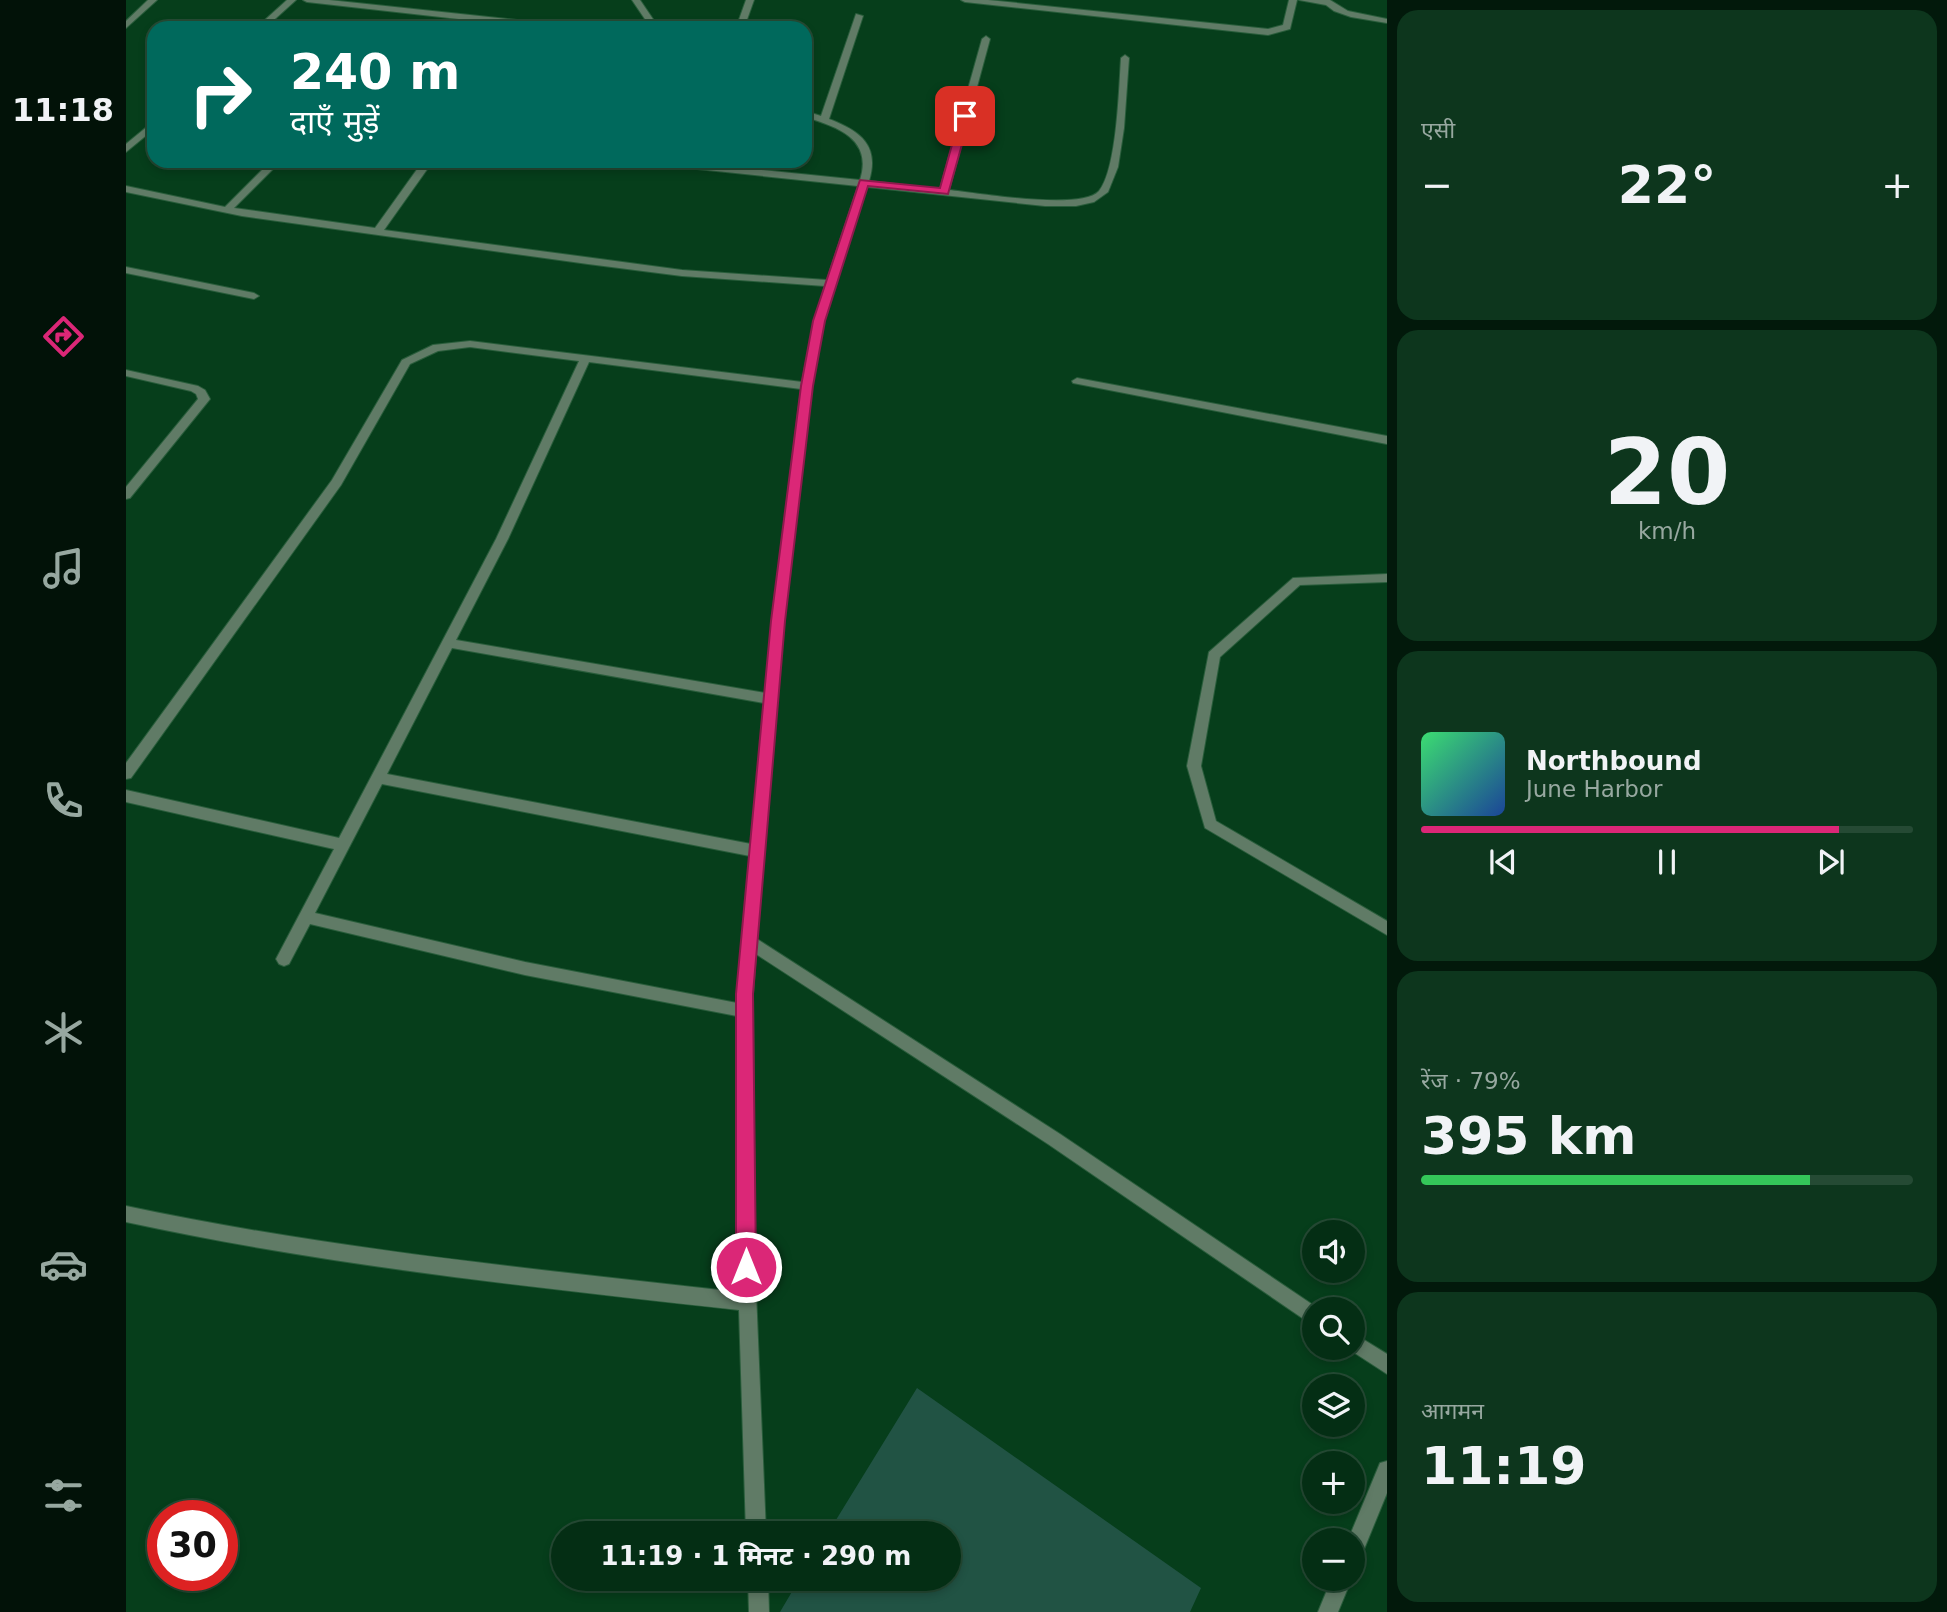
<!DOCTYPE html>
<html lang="hi">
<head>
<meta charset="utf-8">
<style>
  body { margin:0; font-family:"DejaVu Sans","Noto Sans Devanagari",sans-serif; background:#0d361d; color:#f1f3f6; height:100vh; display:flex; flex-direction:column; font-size:26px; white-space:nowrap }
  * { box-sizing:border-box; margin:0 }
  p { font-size:23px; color:#97a8a0 }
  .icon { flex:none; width:38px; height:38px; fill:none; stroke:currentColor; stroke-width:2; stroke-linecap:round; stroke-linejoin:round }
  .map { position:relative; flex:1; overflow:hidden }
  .sheet { display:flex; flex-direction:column; gap:10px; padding:10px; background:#02190b; width:560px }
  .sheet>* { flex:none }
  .banner { position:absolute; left:21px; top:21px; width:665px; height:147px; border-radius:21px; box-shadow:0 4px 10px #0003,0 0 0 2px #254a34; background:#00695c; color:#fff; overflow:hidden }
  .fabs { position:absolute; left:1176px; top:1220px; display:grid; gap:14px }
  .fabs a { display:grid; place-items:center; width:63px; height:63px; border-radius:50%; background:#042e14; box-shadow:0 4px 10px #0003,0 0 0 2px #254a34; font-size:35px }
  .speed { position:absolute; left:21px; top:1500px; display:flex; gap:14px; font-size:35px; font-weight:700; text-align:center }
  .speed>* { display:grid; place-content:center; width:91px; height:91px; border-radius:50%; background:#042e14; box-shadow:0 4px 10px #0003,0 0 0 2px #254a34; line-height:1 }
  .speed .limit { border:10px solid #d22; background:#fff; color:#111 }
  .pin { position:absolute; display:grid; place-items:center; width:60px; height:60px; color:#fff; margin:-30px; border-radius:14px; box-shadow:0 4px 10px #0006 }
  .me { position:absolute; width:77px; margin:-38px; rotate:0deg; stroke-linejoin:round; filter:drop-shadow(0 0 5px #0008) }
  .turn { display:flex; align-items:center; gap:24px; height:147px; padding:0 28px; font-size:32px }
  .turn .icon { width:91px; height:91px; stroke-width:2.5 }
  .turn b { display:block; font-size:49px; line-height:60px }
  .big { font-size:52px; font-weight:700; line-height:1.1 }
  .sheet .tile { flex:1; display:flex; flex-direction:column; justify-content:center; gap:10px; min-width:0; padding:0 24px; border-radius:21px; background:#0d361d }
  .sheet .dial { align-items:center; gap:0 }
  .dial b { font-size:91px; line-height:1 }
  .song { display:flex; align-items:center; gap:21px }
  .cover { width:84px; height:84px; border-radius:10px; background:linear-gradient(135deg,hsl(140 70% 55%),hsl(220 70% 35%)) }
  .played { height:7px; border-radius:4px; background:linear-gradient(90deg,#db2777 85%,#254a34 85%) }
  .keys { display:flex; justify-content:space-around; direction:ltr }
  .heat { display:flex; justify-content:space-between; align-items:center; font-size:38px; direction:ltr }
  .charge { height:10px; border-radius:5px; background:linear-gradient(90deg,#34c759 79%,#254a34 0) }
  .trip { position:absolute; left:425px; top:1521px; width:410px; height:70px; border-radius:35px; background:#042e14; box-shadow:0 4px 10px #0003,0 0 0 2px #254a34; font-weight:700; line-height:70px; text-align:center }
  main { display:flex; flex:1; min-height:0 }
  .dock { display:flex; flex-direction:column; width:126px; justify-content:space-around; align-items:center; background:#021208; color:#97a8a0 }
  .dock .icon { width:49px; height:49px }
  .dock .current { color:#db2777 }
  .dock b { font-size:32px; color:#f1f3f6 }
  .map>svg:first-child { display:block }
  .building { fill:#215344 }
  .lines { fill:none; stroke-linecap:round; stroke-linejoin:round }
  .minor-casing { stroke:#295d3b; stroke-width:2 }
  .tertiary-casing { stroke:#295d3b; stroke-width:2 }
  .minor { fill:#607b66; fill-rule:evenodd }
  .tertiary { fill:#607b66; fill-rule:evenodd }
  .route { fill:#db2777; stroke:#8e194d; stroke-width:2 }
</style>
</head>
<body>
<main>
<nav class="dock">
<b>11:18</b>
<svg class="icon current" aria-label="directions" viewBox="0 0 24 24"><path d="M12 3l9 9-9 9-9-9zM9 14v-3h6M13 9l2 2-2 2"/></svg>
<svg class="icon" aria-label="music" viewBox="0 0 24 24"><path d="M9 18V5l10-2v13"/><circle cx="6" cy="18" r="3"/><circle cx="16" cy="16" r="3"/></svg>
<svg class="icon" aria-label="phone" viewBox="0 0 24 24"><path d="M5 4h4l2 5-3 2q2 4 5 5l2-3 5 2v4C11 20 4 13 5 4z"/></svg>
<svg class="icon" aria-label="climate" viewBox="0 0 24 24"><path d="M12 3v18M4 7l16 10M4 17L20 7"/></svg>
<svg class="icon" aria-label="car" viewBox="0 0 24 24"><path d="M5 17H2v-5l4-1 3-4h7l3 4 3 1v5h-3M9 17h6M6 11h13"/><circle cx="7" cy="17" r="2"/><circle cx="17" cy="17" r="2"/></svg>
<svg class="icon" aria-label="filters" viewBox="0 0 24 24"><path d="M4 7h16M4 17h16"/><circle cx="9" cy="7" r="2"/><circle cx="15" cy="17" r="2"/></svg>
</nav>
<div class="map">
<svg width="1261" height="1612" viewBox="0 0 1261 1612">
  <rect width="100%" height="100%" fill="#063e1b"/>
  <!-- building -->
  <path class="building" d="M791,1388L1075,1588L1064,1612H654L674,1578H822V1533H702Z"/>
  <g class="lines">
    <defs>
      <path id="minor" d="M22,0H31L0,28V21Z
        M161,0H170L139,28H130Z
        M177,0H203L437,25L441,28H414L181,2Z
        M506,0H514L533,28H525Z
        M620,0H628L618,28H610Z
        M835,0H862L1142,29L1157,25L1163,0H1171L1164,29L1142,35L839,2Z
        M1173,0H1204L1222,11L1261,19V23L1225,17L1208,11L1200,5Z
        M730,14L737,16L703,119C734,131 754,145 743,181L814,189L856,39L860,36L864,39L823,190C852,193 955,211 973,191C991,169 993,88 995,58L999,55L1003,58L998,128L992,167L982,192L968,202L950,206H919L741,187L698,321L686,386L658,620L631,939L934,1134L1193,1309H1188V1325L1182,1322L922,1144L630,954L627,994L629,1267L640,1533H620L613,1310C407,1287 202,1266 0,1222V1206C202,1249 407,1269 612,1292L611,1016L399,975L184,924L163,964L158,966L153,964L150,959L208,849L0,802V790L213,838L370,539L453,361L344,347L312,351L284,364L215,485L5,778L0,779V763L206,480L276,360L307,345L344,341L676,382L688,321L699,286L556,276L462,264L116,216L0,192V186L99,207L145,161H155L108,208L249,228L297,161H307L258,230L556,270L701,280L732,186L523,164L518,161H549L734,180C747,139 712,127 679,117V111L695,116ZM463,362L675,389L646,620L639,693L330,640L382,539ZM326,648L638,703L625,844L261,774ZM256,784L624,856L611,1003L399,962L189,913Z
        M28,121V129L0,152V144Z
        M0,267L128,293L133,296L128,299L0,273Z
        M0,370L72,386L79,390L84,399L4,498L0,499V487L72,399L70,394L65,391L0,376Z
        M951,378L1261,436V444L947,383L946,381Z
        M1261,574V582L1174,585L1094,657L1075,766L1090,821L1261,921V935L1079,828L1061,766L1083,652L1167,578Z
        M1227,1333L1261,1354V1374L1221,1348H1227Z
        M622,1578H642L643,1612H623Z"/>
      <path id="tertiary" d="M1261,1461V1493L1234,1559L1227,1562V1540H1222L1254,1463Z
        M1206,1578H1226L1212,1612H1192Z"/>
    </defs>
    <!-- minor casing -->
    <use href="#minor" class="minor-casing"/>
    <!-- tertiary casing -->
    <use href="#tertiary" class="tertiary-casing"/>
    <!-- minor -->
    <use href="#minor" class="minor"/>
    <!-- tertiary -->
    <use href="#tertiary" class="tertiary"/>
  </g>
  <!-- route -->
  <path class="route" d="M839,112L844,116L822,194L742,186L699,321L687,386L659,621L627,994L630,1267L627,1274L620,1276L613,1274L610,1267V994L645,621L675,386L687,321L734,180L814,188L834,116Z"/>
</svg>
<div class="fabs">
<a><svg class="icon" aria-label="sound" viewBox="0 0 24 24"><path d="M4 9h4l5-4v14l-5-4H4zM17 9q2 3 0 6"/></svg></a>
<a><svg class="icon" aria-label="search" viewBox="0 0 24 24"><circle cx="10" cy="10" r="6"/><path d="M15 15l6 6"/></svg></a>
<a><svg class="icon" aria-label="layers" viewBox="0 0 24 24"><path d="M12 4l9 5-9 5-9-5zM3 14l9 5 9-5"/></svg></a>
<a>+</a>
<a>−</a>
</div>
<div class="speed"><div class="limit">30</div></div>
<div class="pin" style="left:839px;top:116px;background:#d93025"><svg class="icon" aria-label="arrive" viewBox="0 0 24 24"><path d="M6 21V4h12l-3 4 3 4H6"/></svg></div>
<svg class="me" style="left:620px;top:1267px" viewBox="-20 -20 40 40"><circle r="17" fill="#db2777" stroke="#fff" stroke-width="3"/><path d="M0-11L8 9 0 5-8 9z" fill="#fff"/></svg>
<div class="trip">11:19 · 1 मिनट · 290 m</div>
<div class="banner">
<div class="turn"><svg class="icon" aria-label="right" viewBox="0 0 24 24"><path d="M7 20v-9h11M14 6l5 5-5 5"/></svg><div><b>240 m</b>दाएँ मुड़ें</div></div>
</div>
</div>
<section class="sheet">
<div class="tile"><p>एसी</p>
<div class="heat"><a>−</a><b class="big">22°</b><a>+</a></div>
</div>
<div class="tile dial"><b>20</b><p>km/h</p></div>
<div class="tile">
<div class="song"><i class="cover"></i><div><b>Northbound</b><p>June Harbor</p></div></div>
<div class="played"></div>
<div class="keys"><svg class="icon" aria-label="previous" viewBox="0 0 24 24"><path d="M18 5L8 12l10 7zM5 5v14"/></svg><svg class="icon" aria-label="pause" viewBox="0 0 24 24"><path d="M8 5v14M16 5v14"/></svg><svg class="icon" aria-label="next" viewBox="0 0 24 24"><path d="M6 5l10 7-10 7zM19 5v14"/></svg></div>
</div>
<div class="tile"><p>रेंज · 79%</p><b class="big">395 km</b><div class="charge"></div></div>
<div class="tile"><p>आगमन</p><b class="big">11:19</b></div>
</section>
</main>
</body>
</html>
